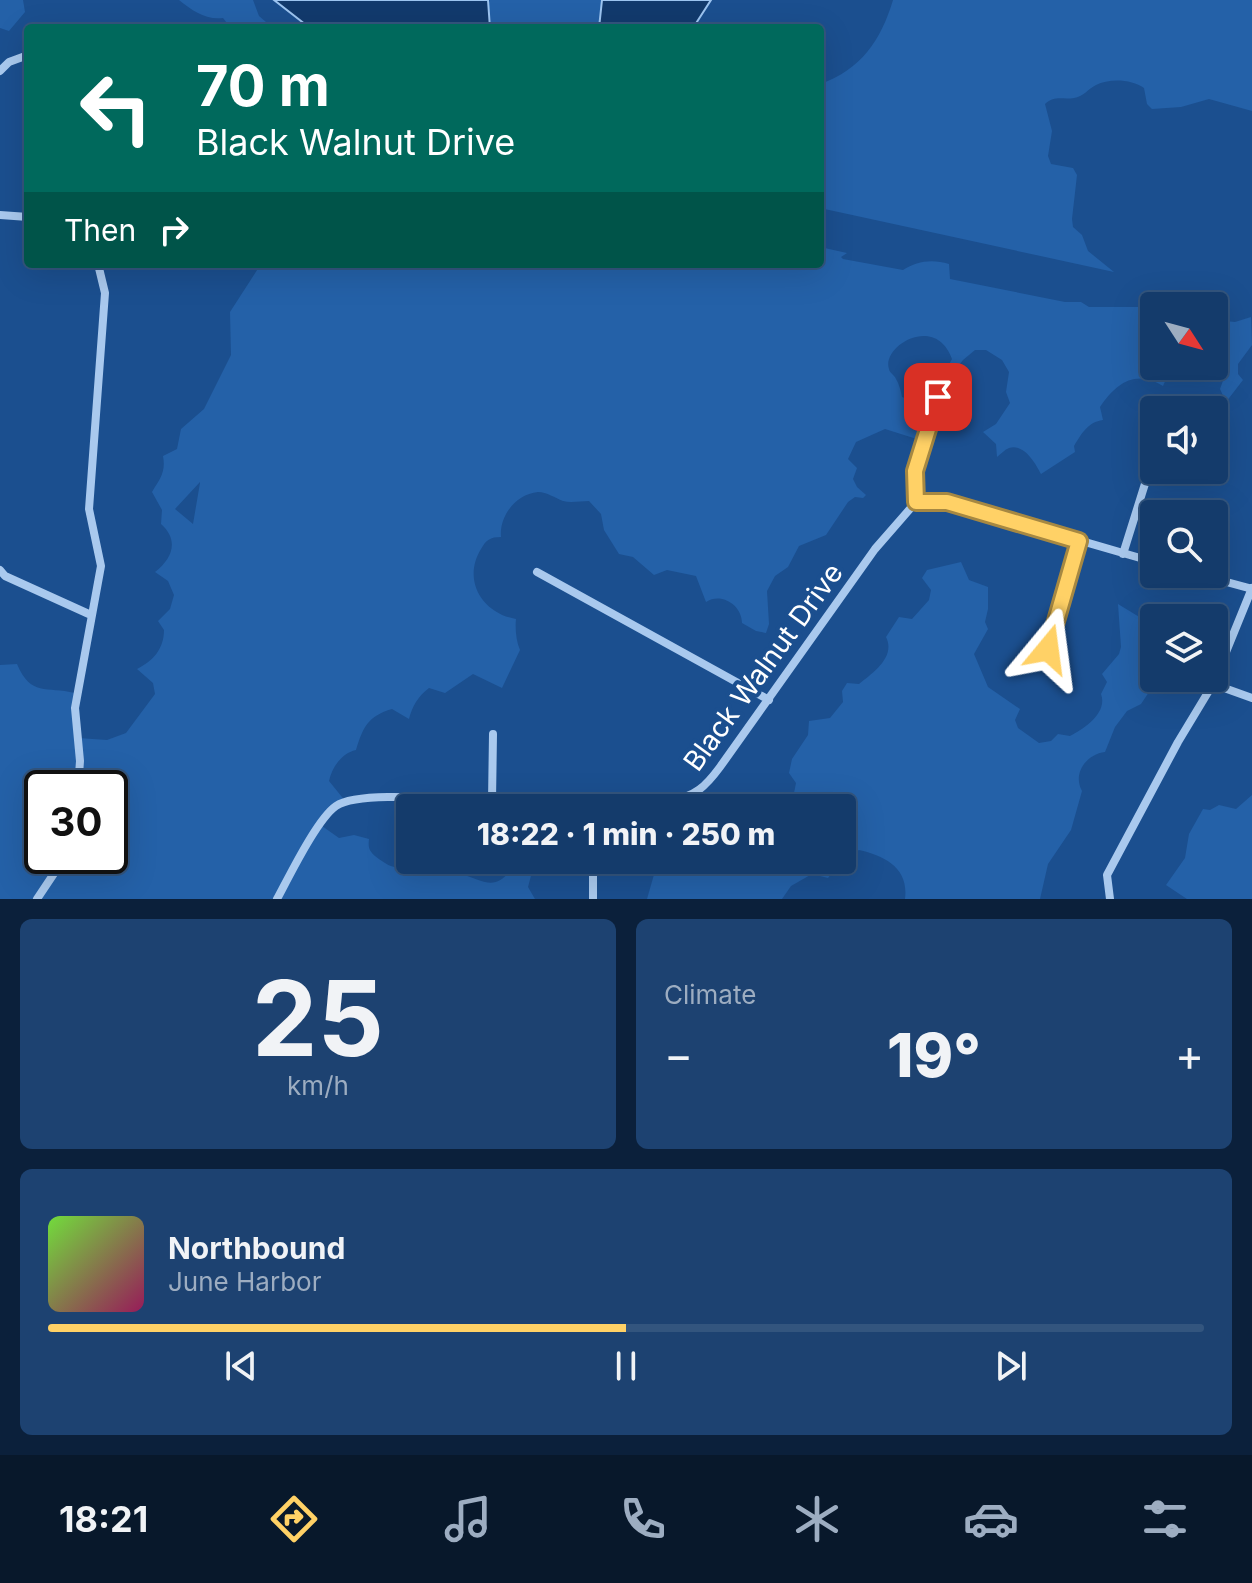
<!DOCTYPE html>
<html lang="en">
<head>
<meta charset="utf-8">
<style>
  body { margin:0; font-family:Inter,sans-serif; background:#1d4271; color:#f1f3f6; height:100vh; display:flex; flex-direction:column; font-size:30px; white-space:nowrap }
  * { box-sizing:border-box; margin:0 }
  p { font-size:26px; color:#9dadc1 }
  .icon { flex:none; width:44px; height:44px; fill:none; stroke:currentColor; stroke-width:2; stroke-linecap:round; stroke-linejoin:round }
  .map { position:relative; height:899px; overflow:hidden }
  .panel { display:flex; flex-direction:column; gap:20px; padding:20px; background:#0b203b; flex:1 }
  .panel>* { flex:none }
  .banner { position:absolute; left:24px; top:24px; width:800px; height:244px; border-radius:8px; box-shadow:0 8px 32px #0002,0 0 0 2px #33557e; background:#00695c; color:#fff; overflow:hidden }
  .needle { width:52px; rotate:126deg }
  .fabs { position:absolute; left:1140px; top:292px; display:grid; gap:16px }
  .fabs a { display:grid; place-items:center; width:88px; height:88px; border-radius:8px; background:#143b6b; box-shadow:0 8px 32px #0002,0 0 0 2px #33557e; font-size:40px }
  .speed { position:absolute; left:24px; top:770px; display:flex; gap:16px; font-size:40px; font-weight:700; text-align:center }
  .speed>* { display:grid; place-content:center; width:104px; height:104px; border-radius:50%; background:#143b6b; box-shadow:0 8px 32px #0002,0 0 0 2px #33557e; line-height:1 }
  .speed .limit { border:4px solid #111; border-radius:12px; background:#fff; color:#111 }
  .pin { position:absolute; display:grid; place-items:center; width:68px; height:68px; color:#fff; margin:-34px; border-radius:16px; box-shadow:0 4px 12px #0006 }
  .me { position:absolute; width:88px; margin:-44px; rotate:16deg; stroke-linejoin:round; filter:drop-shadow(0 0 6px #0008) }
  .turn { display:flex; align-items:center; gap:28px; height:168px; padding:0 40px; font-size:36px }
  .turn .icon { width:104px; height:104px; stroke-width:2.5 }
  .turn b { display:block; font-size:56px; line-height:68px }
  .then { display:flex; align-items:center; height:76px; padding:0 40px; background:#0003; gap:16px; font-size:30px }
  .big { font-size:60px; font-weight:800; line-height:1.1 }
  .panel .widget { flex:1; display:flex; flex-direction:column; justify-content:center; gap:12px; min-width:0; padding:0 28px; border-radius:12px; background:#1d4271 }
  .panel .dial { align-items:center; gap:0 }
  .dial b { font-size:104px; line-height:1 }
  .song { display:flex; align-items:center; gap:24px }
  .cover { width:96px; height:96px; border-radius:12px; background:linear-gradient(135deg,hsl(100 70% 55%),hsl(330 70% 35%)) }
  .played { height:8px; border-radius:4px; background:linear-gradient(90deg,#ffd166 50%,#33557e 50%) }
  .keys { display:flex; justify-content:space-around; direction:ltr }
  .heat { display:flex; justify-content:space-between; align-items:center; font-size:44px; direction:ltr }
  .panel .tiles { flex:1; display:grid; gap:20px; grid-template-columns:1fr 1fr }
  .widget:last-child { grid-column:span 2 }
  .trip { position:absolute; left:396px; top:794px; width:460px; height:80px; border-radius:8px; background:#143b6b; box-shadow:0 8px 32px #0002,0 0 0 2px #33557e; font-weight:800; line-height:80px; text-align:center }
  .dock { display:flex; height:128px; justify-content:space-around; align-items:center; background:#08182b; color:#9dadc1 }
  .dock .icon { width:56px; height:56px }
  .dock .selected { color:#ffd166 }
  .dock b { font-size:36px; color:#f1f3f6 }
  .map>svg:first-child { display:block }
  .green { fill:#2461a8; fill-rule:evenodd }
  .water { fill:#123a6d; stroke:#9cc4f0; stroke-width:2 }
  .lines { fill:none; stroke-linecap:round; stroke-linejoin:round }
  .minor { stroke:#a9c9ee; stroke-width:8 }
  .route-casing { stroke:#a68842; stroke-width:20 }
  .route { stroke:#ffd166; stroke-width:14 }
  .labels { text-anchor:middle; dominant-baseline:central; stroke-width:8; stroke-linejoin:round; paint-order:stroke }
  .street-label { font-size:28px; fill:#fff; stroke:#1b4f8f }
</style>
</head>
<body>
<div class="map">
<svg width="1252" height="899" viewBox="0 0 1252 899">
  <rect width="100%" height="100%" fill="#1b4f8f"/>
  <!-- green -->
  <path class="green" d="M0,0H23L25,12L9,31L0,28Z
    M179,0H253L259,16L273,28H231L223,18C205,20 193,11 179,0Z
    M490,0H612L609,28H490L484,14Z
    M893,0H1252V111L1209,99L1181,107L1152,109L1147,104L1144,88C1132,79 1109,78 1096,85C1088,89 1083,97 1074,98C1062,100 1055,95 1045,104L1052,131L1048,156L1051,164L1073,168L1077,175L1072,219L1073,227L1082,235L1088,251L1114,272L820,208V84C861,70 881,40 893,0Z
    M820,247L847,253L841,257L843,259L903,270C917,261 932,259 949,264L950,279L1065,302H1081L1089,307H1154V366H1172L1163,386C1136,369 1116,383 1100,407L1103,420C1088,422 1082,433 1074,446L1075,452L1041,474C1036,464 1024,443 1009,448C1004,450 1001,454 997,457L996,444L983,432L996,424L1010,403L1006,392L1009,372L1002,360L986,350H975L963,360L945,383H939L952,359C936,313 881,346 889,369C889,372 895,376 896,379C899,384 901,391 902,397L930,407L920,440L885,429L856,442L848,459L857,468L853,479L857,487L866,495L863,498L855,497L848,502L826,535L799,546L788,567L775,576L767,591L769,624L766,633L756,631L742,623C742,605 721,592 706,602L696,576L667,570L654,575L633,557L619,554L604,530L601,514L589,501C580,501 571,503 563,501C555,498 547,492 538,492C516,494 499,516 501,537C490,537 486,540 481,549C462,580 482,613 516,619C515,628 516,641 520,650L502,688L473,674L445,693L429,688C418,696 412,707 409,719L392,709C368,716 363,727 356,750C342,753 332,767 329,781L346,802L333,809L322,826L339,838L354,835L369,839C368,848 369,850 375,856C398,874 400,867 423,860C430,858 442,860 449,860L453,871C489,882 495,895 518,860H540L532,872L528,887L535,899H0V665L17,664C31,697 46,686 75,693L78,738L107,740L126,733L155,694L153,683L137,669C153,661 164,649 164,630L158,621L170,609L174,595L168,581L155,572C173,558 179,540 161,524L162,510L152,492C160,479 166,472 163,456L177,449L181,429L204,409L231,355L230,312L261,264H820ZM200,482V483L193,524L175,509ZM42,788H110V856H42Z
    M1251,317L1252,345L1238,364V374L1243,380L1226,402L1220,389L1225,375L1214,360V320L1235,322Z
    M961,562L969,580L988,587V609L985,622L988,629L974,654L988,687L1020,709L1015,720L1018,728L1039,743L1051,741L1058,734L1070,736C1084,729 1108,713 1101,694L1107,682L1102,674L1119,654L1121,647L1118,604L1141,618L1154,620V678L1157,680L1141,704L1127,711L1115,727L1105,752C1087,754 1072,773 1082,791L1071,830L1048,864L1040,899H905C909,868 885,856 859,850L842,860L828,878L812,874L791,886L782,899H647L655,871L644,860H842V808H782L794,793L796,783L789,773L792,759L808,735L809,721L830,718L843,702L842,691L847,683L859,684C873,673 896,657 886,637L899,617L912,619L929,600L931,590L922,578L927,570Z
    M1252,795V899H1187L1166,885L1185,858L1189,834L1203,809L1210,810L1219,805L1236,809Z"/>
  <!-- water -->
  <path class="water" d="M274,0H488L490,28H310Z
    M602,0H711L693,28H599Z"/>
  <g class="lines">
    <!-- minor -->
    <path class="minor" d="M0,71L9,62L28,55
      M0,215L28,217
      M916,502L915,471L938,397
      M1123,554L1154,455
      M0,570L5,576L91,615
      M537,572L769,700
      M1197,574L1252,589
      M1048,649L1079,541
      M1213,684L1252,698
      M78,788L80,761L75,708L101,566L89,509L105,293L98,264
      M492,801L493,734
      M593,860V899
      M37,899L55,872L61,856
      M277,899C289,877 317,819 336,806C360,789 460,801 493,801C552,802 612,799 671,800C695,797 706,786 720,767L875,549L916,502H947L1154,562
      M1110,899L1107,875L1178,742L1213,684L1252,588"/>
  </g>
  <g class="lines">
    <defs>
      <path id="route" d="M938,397L915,471L916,502H947L1079,541L1048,649"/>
    </defs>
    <!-- route casing -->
    <use href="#route" class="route-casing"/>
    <!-- route -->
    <use href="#route" class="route"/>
  </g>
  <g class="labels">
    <!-- street labels -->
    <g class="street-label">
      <text transform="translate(763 667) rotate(-54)">Black Walnut Drive</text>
    </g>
  </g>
</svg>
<div class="fabs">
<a><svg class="needle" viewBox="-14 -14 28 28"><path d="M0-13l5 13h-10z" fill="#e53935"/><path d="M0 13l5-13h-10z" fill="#9dadc1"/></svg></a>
<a><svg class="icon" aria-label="sound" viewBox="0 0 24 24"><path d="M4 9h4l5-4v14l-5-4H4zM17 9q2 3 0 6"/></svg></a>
<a><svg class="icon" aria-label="search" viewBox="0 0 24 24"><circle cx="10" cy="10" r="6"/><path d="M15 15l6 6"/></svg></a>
<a><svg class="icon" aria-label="layers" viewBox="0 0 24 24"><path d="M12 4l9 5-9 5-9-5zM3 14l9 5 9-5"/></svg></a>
</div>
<div class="speed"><div class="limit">30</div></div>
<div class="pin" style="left:938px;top:397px;background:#d93025"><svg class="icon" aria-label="arrive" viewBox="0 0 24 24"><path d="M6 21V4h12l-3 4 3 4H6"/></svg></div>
<svg class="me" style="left:1048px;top:649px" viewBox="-20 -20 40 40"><path d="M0-17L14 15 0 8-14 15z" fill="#ffd166" stroke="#fff" stroke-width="4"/></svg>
<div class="trip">18:22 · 1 min · 250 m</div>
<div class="banner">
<div class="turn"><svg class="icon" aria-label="left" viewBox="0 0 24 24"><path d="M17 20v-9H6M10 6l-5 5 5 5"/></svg><div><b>70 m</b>Black Walnut Drive</div></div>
<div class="then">Then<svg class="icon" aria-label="right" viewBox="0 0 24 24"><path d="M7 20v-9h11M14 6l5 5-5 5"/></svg></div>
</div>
</div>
<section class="panel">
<div class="tiles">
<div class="widget dial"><b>25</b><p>km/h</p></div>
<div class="widget"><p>Climate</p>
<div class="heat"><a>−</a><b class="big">19°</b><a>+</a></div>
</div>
<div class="widget">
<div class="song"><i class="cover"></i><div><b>Northbound</b><p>June Harbor</p></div></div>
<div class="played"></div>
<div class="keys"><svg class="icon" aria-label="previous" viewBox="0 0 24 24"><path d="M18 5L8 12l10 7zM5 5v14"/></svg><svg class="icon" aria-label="pause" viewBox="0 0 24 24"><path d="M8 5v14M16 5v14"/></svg><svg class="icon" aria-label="next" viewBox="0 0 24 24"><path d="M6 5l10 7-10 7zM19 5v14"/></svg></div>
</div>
</div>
</section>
<nav class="dock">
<b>18:21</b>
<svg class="icon selected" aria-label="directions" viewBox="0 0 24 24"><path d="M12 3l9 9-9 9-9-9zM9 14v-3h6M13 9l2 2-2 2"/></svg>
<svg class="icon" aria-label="music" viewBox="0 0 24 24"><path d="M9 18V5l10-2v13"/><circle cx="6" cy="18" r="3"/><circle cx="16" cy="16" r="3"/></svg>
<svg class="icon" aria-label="phone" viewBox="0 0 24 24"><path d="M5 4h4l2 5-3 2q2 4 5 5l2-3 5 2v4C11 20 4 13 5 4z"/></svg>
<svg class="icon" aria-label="climate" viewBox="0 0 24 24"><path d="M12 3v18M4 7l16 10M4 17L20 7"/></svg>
<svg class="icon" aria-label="car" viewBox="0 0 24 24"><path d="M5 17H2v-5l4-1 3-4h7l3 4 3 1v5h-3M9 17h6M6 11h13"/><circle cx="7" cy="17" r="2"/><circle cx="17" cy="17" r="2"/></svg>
<svg class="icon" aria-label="filters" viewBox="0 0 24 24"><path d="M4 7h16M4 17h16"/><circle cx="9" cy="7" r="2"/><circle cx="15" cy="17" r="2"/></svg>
</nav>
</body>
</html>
